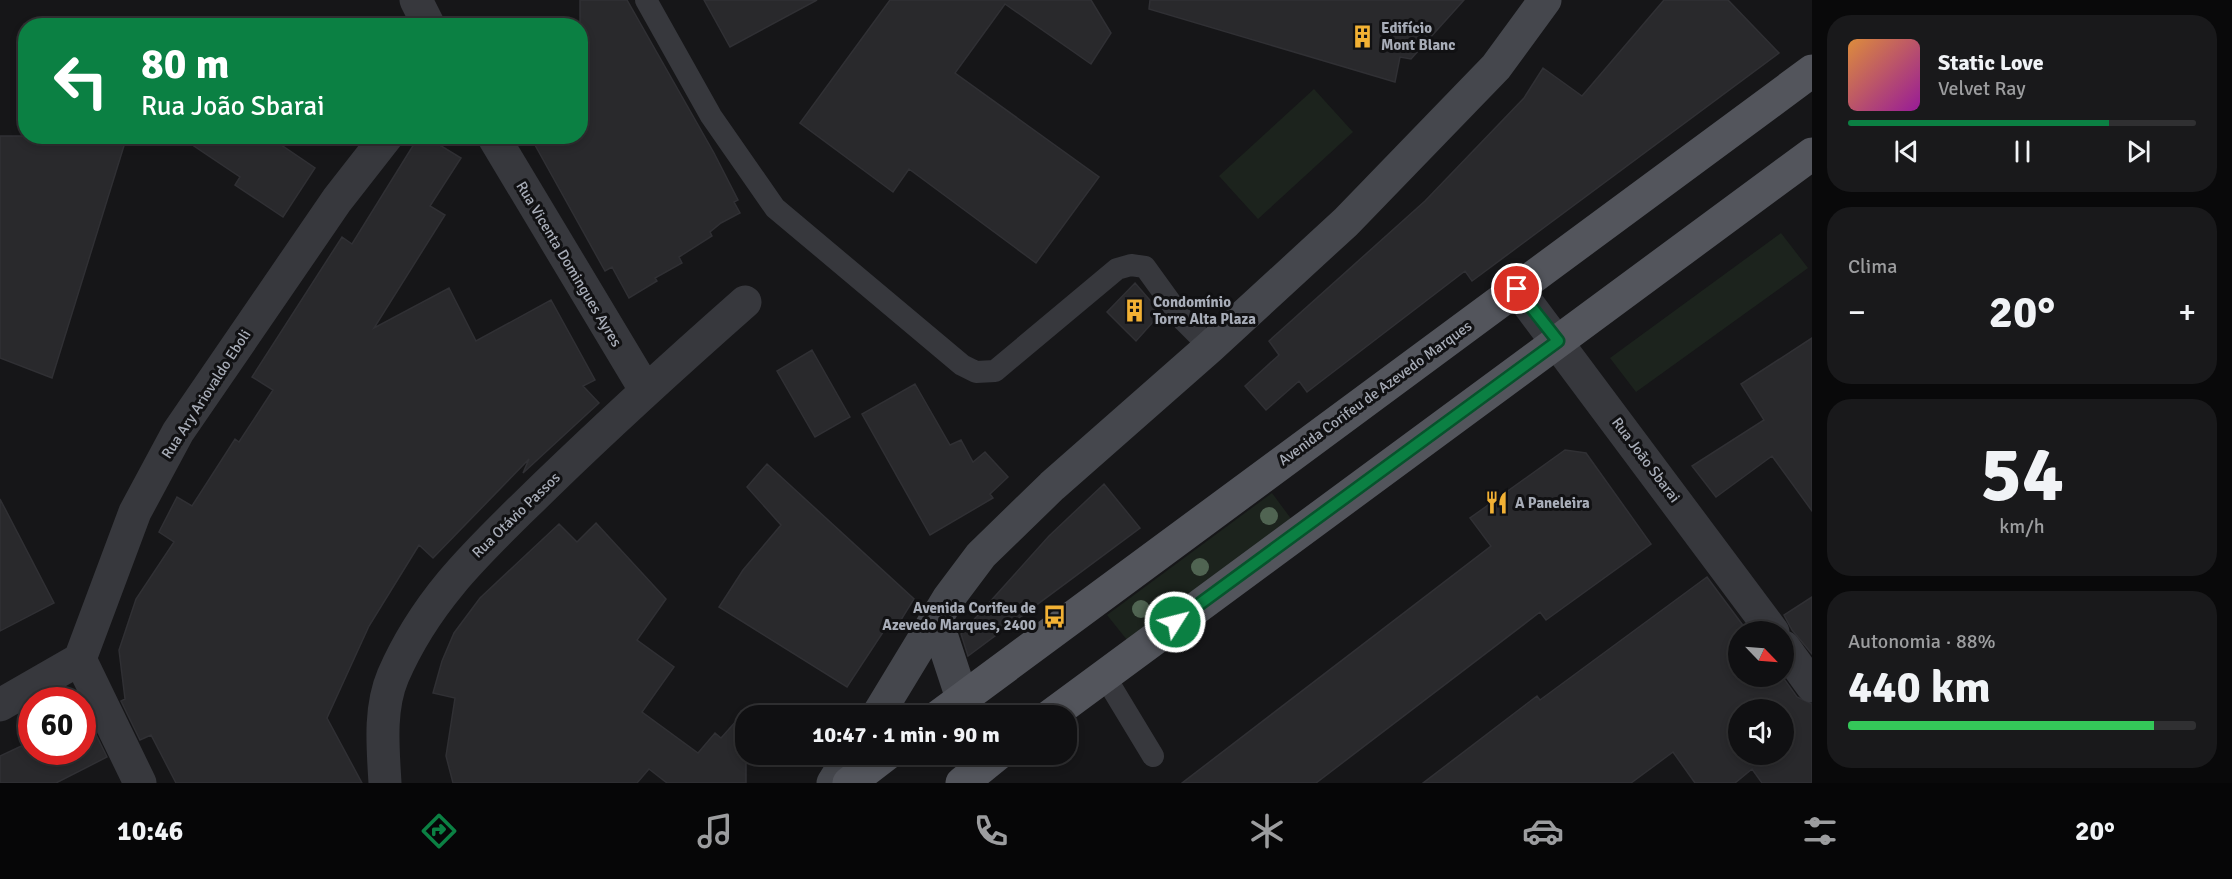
<!DOCTYPE html>
<html lang="pt">
<head>
<meta charset="utf-8">
<style>
  body { margin:0; font-family:Signika,sans-serif; background:#19191b; color:#f1f3f6; height:100vh; display:flex; flex-direction:column; font-size:22px; white-space:nowrap }
  * { box-sizing:border-box; margin:0 }
  p { font-size:20px; color:#9c9d9f }
  .icon { flex:none; width:33px; height:33px; fill:none; stroke:currentColor; stroke-width:2; stroke-linecap:round; stroke-linejoin:round }
  .map { position:relative; flex:1; overflow:hidden }
  .details { display:flex; flex-direction:column; gap:15px; padding:15px; background:#09090a; width:420px }
  .details>* { flex:none }
  .guide { position:absolute; left:18px; top:18px; width:570px; height:126px; border-radius:24px; box-shadow:0 3px 9px #0003,0 0 0 2px #303032; background:#0b8043; color:#fff; overflow:hidden }
  .needle { width:39px; rotate:115deg }
  .tools { position:absolute; left:1728px; top:621px; display:grid; gap:12px }
  .tools a { display:grid; place-items:center; width:66px; height:66px; border-radius:50%; background:#101012; box-shadow:0 3px 9px #0003,0 0 0 2px #303032; font-size:30px }
  .speed { position:absolute; left:18px; top:687px; display:flex; gap:12px; font-size:30px; font-weight:700; text-align:center }
  .speed>* { display:grid; place-content:center; width:78px; height:78px; border-radius:50%; background:#101012; box-shadow:0 3px 9px #0003,0 0 0 2px #303032; line-height:1 }
  .speed .limit { border:9px solid #d22; background:#fff; color:#111 }
  .pin { position:absolute; display:grid; place-items:center; width:51px; height:51px; color:#fff; margin:-26px; border:3px solid #fff; border-radius:50%; box-shadow:0 2px 6px #0007 }
  .me { position:absolute; width:66px; margin:-33px; rotate:54deg; stroke-linejoin:round; filter:drop-shadow(0 0 4px #0008) }
  .turn { display:flex; align-items:center; gap:21px; height:126px; padding:0 24px; font-size:27px }
  .turn .icon { width:78px; height:78px; stroke-width:2.5 }
  .turn b { display:block; font-size:42px; line-height:51px }
  .big { font-size:45px; font-weight:800; line-height:1.1 }
  .details .tile { flex:1; display:flex; flex-direction:column; justify-content:center; gap:9px; min-width:0; padding:0 21px; border-radius:24px; background:#19191b }
  .details .dial { align-items:center; gap:0 }
  .dial b { font-size:78px; line-height:1 }
  .song { display:flex; align-items:center; gap:18px }
  .cover { width:72px; height:72px; border-radius:9px; background:linear-gradient(135deg,hsl(30 70% 55%),hsl(300 70% 35%)) }
  .played { height:6px; border-radius:3px; background:linear-gradient(90deg,#0b8043 75%,#303032 75%) }
  .keys { display:flex; justify-content:space-around; direction:ltr }
  .heat { display:flex; justify-content:space-between; align-items:center; font-size:33px; direction:ltr }
  .charge { height:9px; border-radius:4px; background:linear-gradient(90deg,#34c759 88%,#303032 0) }
  .trip { position:absolute; left:735px; top:705px; width:342px; height:60px; border-radius:24px; background:#101012; box-shadow:0 3px 9px #0003,0 0 0 2px #303032; font-weight:800; line-height:60px; text-align:center }
  .tabs { display:flex; height:96px; justify-content:space-around; align-items:center; background:#060607; color:#9c9d9f }
  .tabs .icon { width:42px; height:42px }
  .tabs .on { color:#0b8043 }
  .tabs b { font-size:27px; color:#f1f3f6 }
  main { display:flex; flex:1; min-height:0 }
  .map>svg:first-child { display:block }
  .green { fill:#1c231d }
  .building { fill:#29292c; stroke:#303034; stroke-width:1.5; fill-rule:evenodd }
  .lines { fill:none; stroke-linecap:round; stroke-linejoin:round }
  .lane { stroke:#37383d; stroke-width:22 }
  .street { stroke:#37383d; stroke-width:33 }
  .secondary { stroke:#45474d; stroke-width:33 }
  .primary { stroke:#53555c; stroke-width:33 }
  .tree { fill:#506452 }
  .route-casing { stroke:#07532c; stroke-width:15 }
  .route { stroke:#0b8043; stroke-width:10 }
  .labels { text-anchor:middle; dominant-baseline:central; stroke-width:6; stroke-linejoin:round; paint-order:stroke }
  .poi-label { font-size:15px; font-weight:bold; fill:#a8adb8; stroke:#111113; text-anchor:start }
  .street-label { font-size:15px; fill:#a8adb8; stroke:#111113 }
</style>
</head>
<body>
<main>
<div class="map">
<svg width="1812" height="783" viewBox="0 0 1812 783">
  <rect width="100%" height="100%" fill="#161618"/>
  <!-- green -->
  <path class="green" d="M1314,89L1353,132L1258,219L1219,176Z
    M1781,233L1808,268L1636,392L1610,358Z
    M1272,493L1292,520L1127,640L1107,615Z"/>
  <!-- building -->
  <path class="building" d="M580,0H627L714,153L738,200L734,202L740,213L721,223L710,232L712,236L679,257L682,263L655,278L657,281L629,298L612,267L605,271L530,136H580Z
    M704,0H817L730,47Z
    M890,0H1091L1111,33L1091,64L1005,4L955,73L1099,177L1036,263L909,169L893,192L800,123Z
    M1150,0H1464L1411,59L1400,57L1395,82L1149,9Z
    M1664,0H1728L1779,53L1472,281L1465,271L1307,392L1299,381L1266,410L1245,386L1279,355L1269,341L1425,201L1524,98L1543,68L1582,96Z
    M0,136H127L52,378L0,358Z
    M179,136H268L315,168L283,217L235,185L240,177Z
    M419,136H425L461,158L430,206L445,215L374,328L449,288L476,341L551,300L595,380L583,386L599,403L523,473L529,459L433,558L419,545L369,626L327,718L362,783H176L151,735L140,740L121,701L125,699L119,650L136,599L174,542L159,532L177,497L192,506L235,439L239,442L273,390L252,377L342,237L352,244Z
    M1135,283L1161,313L1136,341L1107,312Z
    M1812,338V511L1772,456L1716,497L1692,466L1764,420L1741,384Z
    M812,350L850,417L815,437L777,371Z
    M915,384L950,445L961,440L973,462L985,452L1008,477L990,494L993,498L930,535L862,414Z
    M1565,450L1586,453L1651,544L1546,620L1540,612L1316,783H1182L1491,546L1470,518Z
    M767,464L914,599L896,628L889,623L847,687L719,607L743,570L781,525L747,487Z
    M1104,484L1140,528L968,656L961,634L1049,536Z
    M0,499L54,603L0,631Z
    M596,523L666,599L637,640L674,667L642,712L698,753L715,733L721,738L746,710V783H667L649,769L637,783H453L446,756L455,698L433,693L442,661L454,633L480,598L559,524L577,542Z
    M1707,577L1748,632H1738V676H1782L1797,697L1812,704V783H1762L1752,769L1735,783H1695L1673,752L1631,783H1423L1537,696L1540,700ZM1738,710H1784V754H1738Z
    M1812,597V654L1792,630L1784,615Z
    M87,716L107,757L56,783H0V756L32,741V752H82V718Z"/>
  <g class="lines">
    <!-- lane -->
    <path class="lane" d="M646,0L711,116L775,208L962,365L976,372L995,371L1117,269L1131,265L1145,267L1184,321L1210,347
      M1104,675L1153,756"/>
    <!-- street -->
    <path class="street" d="M416,0L429,26
      M493,136L646,391
      M1517,289L1773,632
      M1784,647L1812,686
      M80,659L140,783
      M0,705L80,659L135,512L178,432L337,200L387,136
      M385,783C383,748 379,709 393,676C428,595 484,546 545,486C610,423 677,362 745,302"/>
    <!-- secondary -->
    <path class="secondary" d="M936,619L962,698
      M877,716L948,599L981,555L1052,486L1210,347L1346,222L1496,67L1545,0
      M833,783L851,754"/>
    <!-- primary -->
    <path class="primary" d="M939,716L1812,71
      M1050,716L1812,154
      M849,783L887,754
      M962,783L998,754"/>
  </g>
  <!-- trees -->
  <g class="tree">
    <circle cx="1269" cy="516" r="9"/>
    <circle cx="1200" cy="567" r="9"/>
    <circle cx="1141" cy="609" r="9"/>
  </g>
  <g class="lines">
    <defs>
      <path id="route" d="M1175,622L1558,341L1517,289"/>
    </defs>
    <!-- route casing -->
    <use href="#route" class="route-casing"/>
    <!-- route -->
    <use href="#route" class="route"/>
  </g>
  <!-- icons -->
  <defs>
    <symbol id="building-bare" viewBox="-9 -9 18 18"><path d="M-4-6H4V6H1V3H-1V6H-4ZM-2.5-4.3h1.7v1.8h-1.7ZM.8-4.3h1.7v1.8H.8ZM-2.5-1h1.7V.8h-1.7ZM.8-1h1.7V.8H.8Z" fill="#f2b134" stroke="#111113" stroke-width="2.5" paint-order="stroke"/></symbol>
    <symbol id="restaurant-bare" viewBox="-9 -9 18 18"><path d="M-5-6h1v4h1v-4h1v4h1v-4h1v5L-1.5 .5V6h-2V.5L-5-1ZM5-6V6H3V1.5H1.5Q1.5-4 5-6Z" fill="#f2b134" stroke="#111113" stroke-width="2.5" paint-order="stroke"/></symbol>
    <symbol id="bus-bare" viewBox="-9 -9 18 18"><path d="M-5-6H5V4H4V6H2V4H-2V6H-4V4H-5ZM-3.5-4V0h7V-4ZM-3.5 1.2v1.5H-2V1.2ZM2 1.2v1.5H3.5V1.2Z" fill="#f2b134" stroke="#111113" stroke-width="2.5" paint-order="stroke"/></symbol>
  </defs>
  <g fill-rule="evenodd">
    <use href="#building-bare" x="1346" y="20" width="33" height="33"/>
    <use href="#building-bare" x="1118" y="294" width="33" height="33"/>
    <use href="#restaurant-bare" x="1480" y="486" width="33" height="33"/>
    <use href="#bus-bare" x="1038" y="600" width="33" height="33"/>
  </g>
  <g class="labels">
    <!-- poi labels -->
    <g class="poi-label">
      <text x="1381" y="28">Edifício<tspan x="1381" dy="17">Mont Blanc</tspan></text>
      <text x="1153" y="302">Condomínio<tspan x="1153" dy="17">Torre Alta Plaza</tspan></text>
      <text x="1515" y="503">A Paneleira</text>
      <text x="1036" y="608" text-anchor="end">Avenida Corifeu de<tspan x="1036" dy="17">Azevedo Marques, 2400</tspan></text>
    </g>
    <!-- street labels -->
    <g class="street-label">
      <text transform="translate(569 264) rotate(59)">Rua Vicenta Domingues Ayres</text>
      <text transform="translate(1375 393) rotate(-36)">Avenida Corifeu de Azevedo Marques</text>
      <text transform="translate(206 394) rotate(-57)">Rua Ary Ariovaldo Eboli</text>
      <text transform="translate(1646 460) rotate(53)">Rua João Sbarai</text>
      <text transform="translate(516 515) rotate(-44)">Rua Otávio Passos</text>
    </g>
  </g>
</svg>
<div class="tools">
<a><svg class="needle" viewBox="-14 -14 28 28"><path d="M0-13l5 13h-10z" fill="#e53935"/><path d="M0 13l5-13h-10z" fill="#9c9d9f"/></svg></a>
<a><svg class="icon" aria-label="sound" viewBox="0 0 24 24"><path d="M4 9h4l5-4v14l-5-4H4zM17 9q2 3 0 6"/></svg></a>
</div>
<div class="speed"><div class="limit">60</div></div>
<div class="pin" style="left:1517px;top:289px;background:#d93025"><svg class="icon" aria-label="arrive" viewBox="0 0 24 24"><path d="M6 21V4h12l-3 4 3 4H6"/></svg></div>
<svg class="me" style="left:1175px;top:622px" viewBox="-20 -20 40 40"><circle r="17" fill="#0b8043" stroke="#fff" stroke-width="3"/><path d="M0-11L8 9 0 5-8 9z" fill="#fff"/></svg>
<div class="trip">10:47 · 1 min · 90 m</div>
<div class="guide">
<div class="turn"><svg class="icon" aria-label="left" viewBox="0 0 24 24"><path d="M17 20v-9H6M10 6l-5 5 5 5"/></svg><div><b>80 m</b>Rua João Sbarai</div></div>
</div>
</div>
<section class="details">
<div class="tile">
<div class="song"><i class="cover"></i><div><b>Static Love</b><p>Velvet Ray</p></div></div>
<div class="played"></div>
<div class="keys"><svg class="icon" aria-label="previous" viewBox="0 0 24 24"><path d="M18 5L8 12l10 7zM5 5v14"/></svg><svg class="icon" aria-label="pause" viewBox="0 0 24 24"><path d="M8 5v14M16 5v14"/></svg><svg class="icon" aria-label="next" viewBox="0 0 24 24"><path d="M6 5l10 7-10 7zM19 5v14"/></svg></div>
</div>
<div class="tile"><p>Clima</p>
<div class="heat"><a>−</a><b class="big">20°</b><a>+</a></div>
</div>
<div class="tile dial"><b>54</b><p>km/h</p></div>
<div class="tile"><p>Autonomia · 88%</p><b class="big">440 km</b><div class="charge"></div></div>
</section>
</main>
<nav class="tabs">
<b>10:46</b>
<svg class="icon on" aria-label="directions" viewBox="0 0 24 24"><path d="M12 3l9 9-9 9-9-9zM9 14v-3h6M13 9l2 2-2 2"/></svg>
<svg class="icon" aria-label="music" viewBox="0 0 24 24"><path d="M9 18V5l10-2v13"/><circle cx="6" cy="18" r="3"/><circle cx="16" cy="16" r="3"/></svg>
<svg class="icon" aria-label="phone" viewBox="0 0 24 24"><path d="M5 4h4l2 5-3 2q2 4 5 5l2-3 5 2v4C11 20 4 13 5 4z"/></svg>
<svg class="icon" aria-label="climate" viewBox="0 0 24 24"><path d="M12 3v18M4 7l16 10M4 17L20 7"/></svg>
<svg class="icon" aria-label="car" viewBox="0 0 24 24"><path d="M5 17H2v-5l4-1 3-4h7l3 4 3 1v5h-3M9 17h6M6 11h13"/><circle cx="7" cy="17" r="2"/><circle cx="17" cy="17" r="2"/></svg>
<svg class="icon" aria-label="filters" viewBox="0 0 24 24"><path d="M4 7h16M4 17h16"/><circle cx="9" cy="7" r="2"/><circle cx="15" cy="17" r="2"/></svg>
<b>20°</b>
</nav>
</body>
</html>
